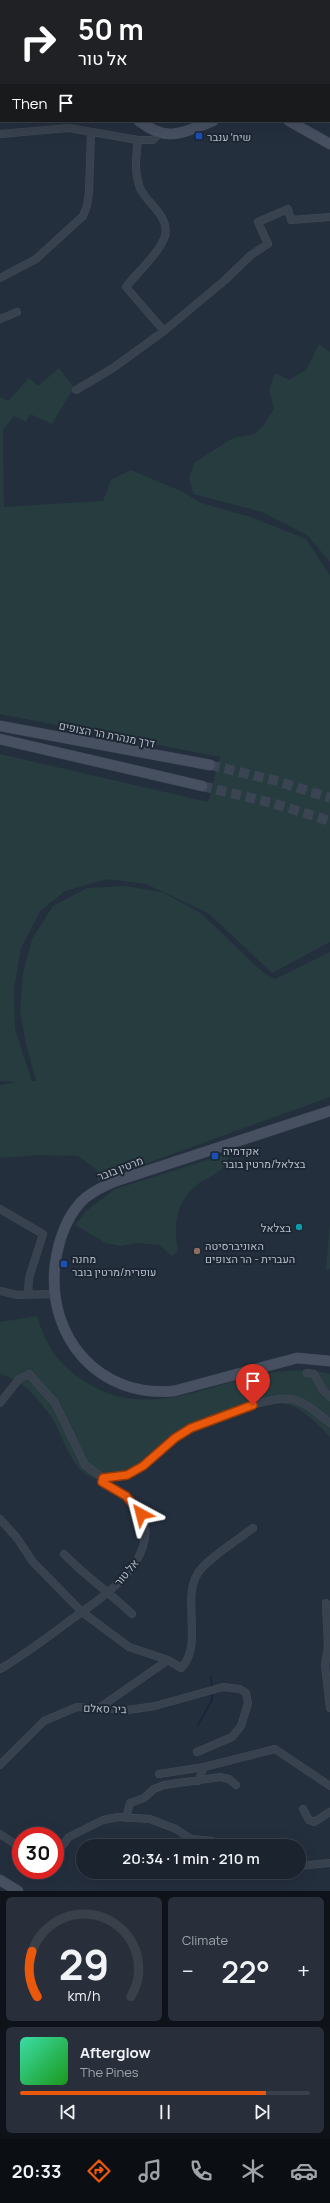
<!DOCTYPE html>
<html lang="en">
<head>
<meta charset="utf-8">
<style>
  body { margin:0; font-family:Manrope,Heebo,sans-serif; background:#282f3a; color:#f1f3f6; height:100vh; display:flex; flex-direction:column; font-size:15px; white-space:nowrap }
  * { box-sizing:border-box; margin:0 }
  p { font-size:13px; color:#a0a4aa }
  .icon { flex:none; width:22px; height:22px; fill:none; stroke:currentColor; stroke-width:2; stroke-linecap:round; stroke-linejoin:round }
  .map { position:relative; height:1891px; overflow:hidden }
  .sheet { display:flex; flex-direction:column; gap:6px; padding:6px; background:#0f1319; flex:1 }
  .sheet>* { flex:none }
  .banner { position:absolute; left:0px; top:0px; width:330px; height:122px; box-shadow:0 4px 16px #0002,0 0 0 1px #39404a; background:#202124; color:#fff; overflow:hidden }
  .speed { position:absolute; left:12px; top:1827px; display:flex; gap:8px; font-size:20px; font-weight:700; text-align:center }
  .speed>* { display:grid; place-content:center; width:52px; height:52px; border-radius:50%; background:#1b232e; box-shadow:0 4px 16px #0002,0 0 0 1px #39404a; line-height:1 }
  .speed .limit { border:6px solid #d22; background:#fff; color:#111 }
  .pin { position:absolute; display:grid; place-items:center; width:34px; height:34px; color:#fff; margin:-41px -17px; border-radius:50% 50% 50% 0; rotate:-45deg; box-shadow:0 0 4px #0007 }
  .pin .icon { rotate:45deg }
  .me { position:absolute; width:44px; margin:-22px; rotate:322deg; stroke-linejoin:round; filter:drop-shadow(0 0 3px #0008) }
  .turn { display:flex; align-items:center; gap:14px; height:84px; padding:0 12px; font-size:18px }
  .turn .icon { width:52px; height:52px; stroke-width:2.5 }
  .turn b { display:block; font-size:28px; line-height:34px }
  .then { display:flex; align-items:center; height:38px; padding:0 12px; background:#0003; gap:8px; font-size:15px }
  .big { font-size:30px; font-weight:600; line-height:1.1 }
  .sheet .tile { flex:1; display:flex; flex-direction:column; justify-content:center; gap:6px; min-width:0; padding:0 14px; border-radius:6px; background:#282f3a }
  .sheet .dial { align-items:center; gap:0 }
  .dial svg { height:104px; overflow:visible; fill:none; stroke:#39404a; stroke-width:7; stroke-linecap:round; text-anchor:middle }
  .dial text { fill:#f1f3f6; stroke:none }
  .song { display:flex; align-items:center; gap:12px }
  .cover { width:48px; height:48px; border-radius:6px; background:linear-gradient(135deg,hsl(160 70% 55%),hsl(120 70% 35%)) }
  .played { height:4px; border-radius:2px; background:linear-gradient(90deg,#ea580c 85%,#39404a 85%) }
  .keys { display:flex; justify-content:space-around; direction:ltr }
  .heat { display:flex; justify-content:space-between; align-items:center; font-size:22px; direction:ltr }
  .sheet .tiles { flex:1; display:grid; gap:6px; grid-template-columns:1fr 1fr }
  .tile:last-child { grid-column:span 2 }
  .trip { position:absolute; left:76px; top:1839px; width:230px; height:40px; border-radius:20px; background:#1b232e; box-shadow:0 4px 16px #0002,0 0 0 1px #39404a; font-weight:600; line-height:40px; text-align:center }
  .tab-bar { display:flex; height:64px; justify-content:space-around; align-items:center; background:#0b0e12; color:#a0a4aa }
  .tab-bar .icon { width:28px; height:28px }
  .tab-bar .selected { color:#ea580c }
  .tab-bar b { font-size:18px; color:#f1f3f6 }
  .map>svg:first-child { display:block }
  .green { fill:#263c3f }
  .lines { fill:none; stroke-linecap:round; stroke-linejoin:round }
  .stream { stroke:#17263c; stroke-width:2 }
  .secondary-tunnel { stroke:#3a4453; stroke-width:10; stroke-dasharray:10 5; stroke-linecap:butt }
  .street-casing { stroke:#414a57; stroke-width:8 }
  .secondary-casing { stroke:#414a57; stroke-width:11 }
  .street { stroke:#38414e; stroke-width:7 }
  .secondary { stroke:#465061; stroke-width:10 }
  .route-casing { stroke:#983908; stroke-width:10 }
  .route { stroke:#ea580c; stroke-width:7 }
  .transit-dot { fill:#1a4fb4; stroke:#1d2633; stroke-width:1.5 }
  .culture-dot { fill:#0f9aa8; stroke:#1d2633; stroke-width:1.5 }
  .education-dot { fill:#8d6e63; stroke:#1d2633; stroke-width:1.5 }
  .labels { text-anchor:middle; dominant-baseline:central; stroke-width:4; stroke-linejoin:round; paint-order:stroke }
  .poi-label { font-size:11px; fill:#b4bcc9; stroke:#1d2633; text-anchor:start }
  .street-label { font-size:11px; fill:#b4bcc9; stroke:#1d2633 }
</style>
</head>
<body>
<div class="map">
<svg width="330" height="1891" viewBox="0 0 330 1891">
  <rect width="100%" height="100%" fill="#242f3e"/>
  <!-- green -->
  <path class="green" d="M319,344L330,352V562L307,535L262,512L193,494L189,477L195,462L233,438L254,434L263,426L274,409L269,390L275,373L289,380L306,370Z
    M59,368L74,387L52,424L30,414L26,422L14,416L3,430L4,507L103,501L111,480L131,470L183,492L201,503L251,517L306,539L330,575V942L272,973L208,913L146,884L107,879L65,891L41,910L21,948L14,989L15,1029L32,1081H36L25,1040L20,1011L23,973L32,939L53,906L87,888L125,886L162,892L202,914L255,965L267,975L275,979L330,952V1097L98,1181L97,1170L78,1156L40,1155L0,1158V1085L18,1082L0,1081V754L208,802L220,757L0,714V397L8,401L29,378L38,386Z
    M230,1153C228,1157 226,1164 223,1167C218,1174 205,1179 198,1184C176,1201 173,1225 178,1250L172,1256L159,1245L136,1243L121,1246L106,1243L75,1225L86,1211L115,1189Z
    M330,1222V1269H326Z
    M37,1316C47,1347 57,1363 84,1381C164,1435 245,1352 330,1374V1437C320,1426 304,1410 290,1405C264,1397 223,1418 200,1427C191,1430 180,1432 171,1437C149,1452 128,1483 97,1479C73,1476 63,1436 52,1418C46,1410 38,1399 31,1392C22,1383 12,1378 0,1374V1322Z"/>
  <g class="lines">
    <!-- stream -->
    <path class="stream" d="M211,1677L212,1688
      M198,1725L212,1700V1692"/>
    <!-- secondary-tunnel -->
    <path class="secondary-tunnel" d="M210,765L277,781L330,798
      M202,786L272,803L330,821"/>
    <defs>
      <path id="street" d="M290,0V1
        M227,1L228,0
        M0,134L69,128L138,140H153L159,134
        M138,140C136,156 134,172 140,188C147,204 170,216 165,236C160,252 137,273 126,287L164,331
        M0,278L36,259L83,216L87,206L89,192L91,132
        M0,319L17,312
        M76,390L113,368L164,331L224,281L251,255L268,244L258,222L288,209L291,220L330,217
        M0,1209L43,1234L29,1278L28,1294
        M0,1291L17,1295L55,1294
        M307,1373L314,1374L323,1390L330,1397
        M0,1403L19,1379L29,1374L55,1403L85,1465L103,1478
        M0,1519L17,1538L33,1562L82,1612L129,1647L168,1660
        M64,1554C85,1576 110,1593 132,1614
        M326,1603L328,1646L325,1665L330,1708
        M0,1669C26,1654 49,1636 72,1619C93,1604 114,1590 130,1570C140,1558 149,1538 144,1522C141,1513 133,1501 125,1495C118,1490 108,1488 102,1481L103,1478C110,1476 119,1477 127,1475C146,1468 159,1449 176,1438C196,1423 266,1396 291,1399C305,1401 319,1415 330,1423
        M99,1708L168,1660L181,1668C204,1646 181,1599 198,1573C207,1559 239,1539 253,1528
        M0,1765L44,1721L77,1707L128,1710L155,1706L223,1687L240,1689L246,1693L248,1703L241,1726L232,1737L197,1752
        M159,1774L204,1767
        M198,1781L204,1767L275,1749L330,1786
        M303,1809L309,1820L314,1822L330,1812
        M126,1818L130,1803L144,1798L154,1789L164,1785L220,1777L229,1779L236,1785
        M0,1834L21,1848
        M55,1855L69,1837L103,1820L118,1817L150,1819L176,1829L191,1839L212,1841L230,1846
        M299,1866L330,1863"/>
      <path id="secondary" d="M78,0V1
        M139,121C168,143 181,133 213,121
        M289,121L330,144
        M0,726L210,765
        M0,739L202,786
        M330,1111L113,1182C101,1188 89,1193 80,1203C65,1220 58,1243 55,1265C47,1338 99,1398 174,1391L297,1358L330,1361
        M0,1880L18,1891"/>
    </defs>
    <!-- street casing -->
    <use href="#street" class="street-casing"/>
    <!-- secondary casing -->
    <use href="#secondary" class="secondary-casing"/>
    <!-- street -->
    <use href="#street" class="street"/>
    <!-- secondary -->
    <use href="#secondary" class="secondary"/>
  </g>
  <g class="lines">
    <defs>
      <path id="route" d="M141,1514L126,1496L102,1482L103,1478L127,1475L143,1466L175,1438L191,1428L253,1405"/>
    </defs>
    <!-- route casing -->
    <use href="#route" class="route-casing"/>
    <!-- route -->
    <use href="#route" class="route"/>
  </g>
  <!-- markers -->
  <g class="transit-dot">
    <rect x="195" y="132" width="8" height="8" rx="2"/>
    <rect x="211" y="1152" width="8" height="8" rx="2"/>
    <rect x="60" y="1260" width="8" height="8" rx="2"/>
  </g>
  <circle class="culture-dot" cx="299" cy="1227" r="4"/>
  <circle class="education-dot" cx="197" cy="1251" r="4"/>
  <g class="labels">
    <!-- poi labels -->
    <g class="poi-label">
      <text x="207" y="136">שיח׳ ענבר</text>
      <text x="223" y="1150">אקדמיה<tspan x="223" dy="13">בצלאל/מרטין בובר</tspan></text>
      <text x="291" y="1227" text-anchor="end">בצלאל</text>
      <text x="205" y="1245">האוניברסיטה<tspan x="205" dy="13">העברית - הר הצופים</tspan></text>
      <text x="72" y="1258">מחנה<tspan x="72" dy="13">עופרית/מרטין בובר</tspan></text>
    </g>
    <!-- street labels -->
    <g class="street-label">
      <text transform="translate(107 734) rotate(11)">דרך מנהרת הר הצופים</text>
      <text transform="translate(120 1168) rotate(-21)">מרטין בובר</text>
      <text transform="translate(126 1572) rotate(-50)">אל טור</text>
      <text transform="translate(105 1708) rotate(2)">ביר סאלם</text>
    </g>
  </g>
</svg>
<div class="speed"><div class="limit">30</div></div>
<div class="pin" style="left:253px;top:1405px;background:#d93025"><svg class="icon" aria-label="arrive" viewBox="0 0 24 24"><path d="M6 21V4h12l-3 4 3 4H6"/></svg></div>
<svg class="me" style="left:141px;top:1514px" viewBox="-20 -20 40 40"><path d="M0-17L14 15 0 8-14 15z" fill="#ea580c" stroke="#fff" stroke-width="4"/></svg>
<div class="trip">20:34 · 1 min · 210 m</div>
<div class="banner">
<div class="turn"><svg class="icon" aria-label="right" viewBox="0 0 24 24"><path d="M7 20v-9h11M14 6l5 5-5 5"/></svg><div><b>50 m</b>אל טור</div></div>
<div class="then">Then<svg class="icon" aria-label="arrive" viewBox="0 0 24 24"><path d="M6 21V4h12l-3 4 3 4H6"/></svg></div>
</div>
</div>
<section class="sheet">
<div class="tiles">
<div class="tile dial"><svg viewBox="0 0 100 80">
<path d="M14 69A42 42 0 1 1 86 69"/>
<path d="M14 69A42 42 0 0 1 10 34" stroke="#ea580c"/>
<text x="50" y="56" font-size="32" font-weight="700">29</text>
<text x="50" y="72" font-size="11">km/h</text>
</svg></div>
<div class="tile"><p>Climate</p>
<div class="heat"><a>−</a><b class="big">22°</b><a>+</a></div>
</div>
<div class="tile">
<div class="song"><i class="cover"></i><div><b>Afterglow</b><p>The Pines</p></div></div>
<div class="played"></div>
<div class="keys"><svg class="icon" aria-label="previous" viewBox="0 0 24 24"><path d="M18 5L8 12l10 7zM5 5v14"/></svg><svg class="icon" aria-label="pause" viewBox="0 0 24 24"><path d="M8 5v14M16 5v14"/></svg><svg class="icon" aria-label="next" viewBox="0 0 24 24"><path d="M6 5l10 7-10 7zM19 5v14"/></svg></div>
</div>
</div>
</section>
<nav class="tab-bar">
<b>20:33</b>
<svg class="icon selected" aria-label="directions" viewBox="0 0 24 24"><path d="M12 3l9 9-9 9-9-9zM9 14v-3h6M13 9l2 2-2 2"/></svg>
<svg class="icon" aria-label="music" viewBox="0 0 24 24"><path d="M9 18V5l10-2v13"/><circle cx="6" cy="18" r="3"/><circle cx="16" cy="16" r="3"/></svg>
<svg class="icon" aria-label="phone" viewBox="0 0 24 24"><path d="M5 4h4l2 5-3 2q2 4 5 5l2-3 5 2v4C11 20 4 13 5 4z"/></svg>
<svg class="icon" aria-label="climate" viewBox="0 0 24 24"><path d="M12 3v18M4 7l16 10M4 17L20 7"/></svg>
<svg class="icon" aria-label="car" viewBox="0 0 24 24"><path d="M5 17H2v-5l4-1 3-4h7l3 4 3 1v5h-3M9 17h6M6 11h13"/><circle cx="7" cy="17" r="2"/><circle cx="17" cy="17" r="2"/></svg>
</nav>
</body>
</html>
